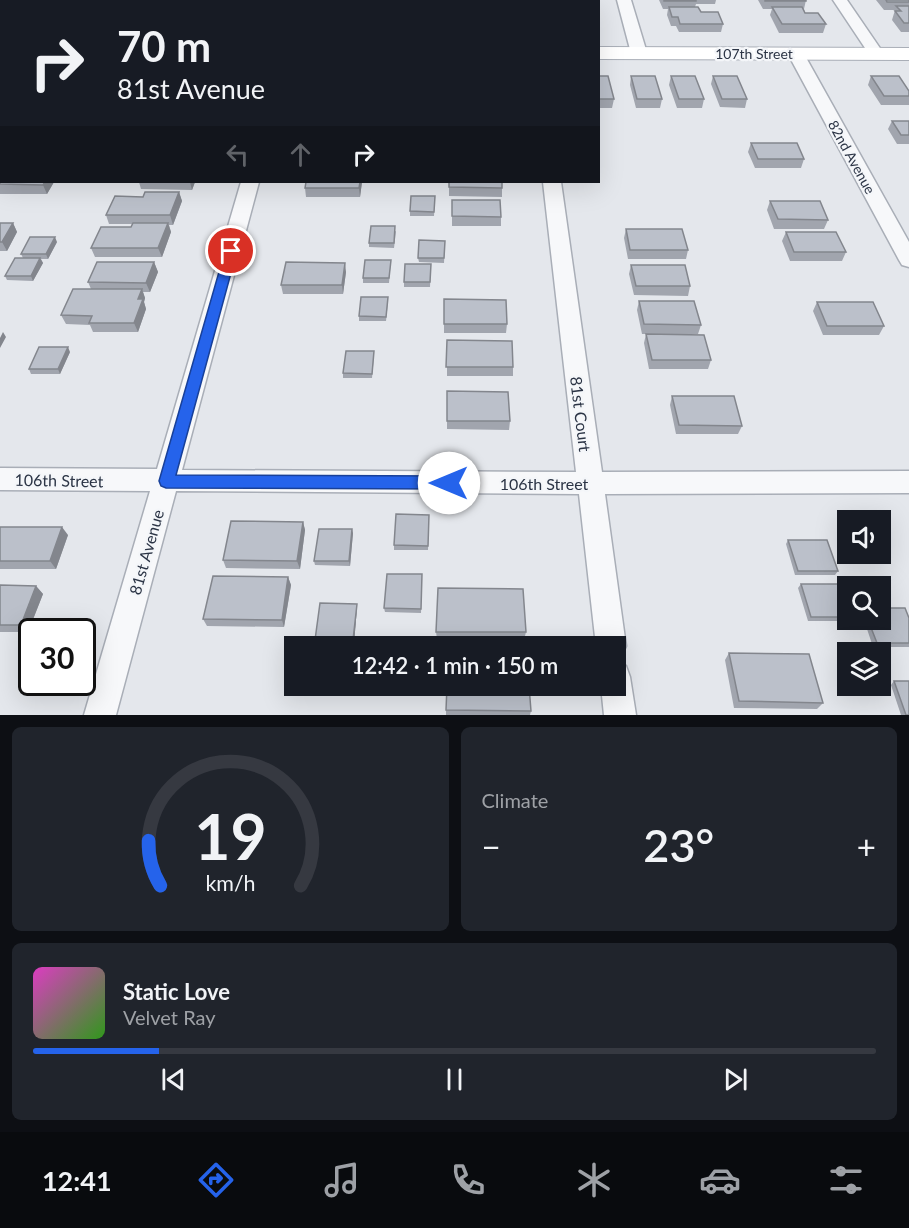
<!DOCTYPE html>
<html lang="en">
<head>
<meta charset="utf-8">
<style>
  body { margin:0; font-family:Lato,sans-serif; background:#20242c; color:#f1f3f6; height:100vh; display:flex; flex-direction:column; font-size:22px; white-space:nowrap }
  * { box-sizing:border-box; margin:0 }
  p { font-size:20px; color:#9ea1a6 }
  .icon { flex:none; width:33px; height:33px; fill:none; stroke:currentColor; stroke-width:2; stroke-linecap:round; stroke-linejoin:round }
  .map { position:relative; height:715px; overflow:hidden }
  .sheet { display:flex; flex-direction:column; gap:12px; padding:12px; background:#0d0f14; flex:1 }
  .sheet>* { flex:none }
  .guide { position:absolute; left:0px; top:0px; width:600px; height:183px; box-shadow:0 6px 24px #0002; background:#171b24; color:#f1f3f6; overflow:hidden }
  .fabs { position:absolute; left:837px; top:510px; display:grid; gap:12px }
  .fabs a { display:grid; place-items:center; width:54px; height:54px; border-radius:0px; background:#171b24; box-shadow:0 6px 24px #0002; font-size:30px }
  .speed { position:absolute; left:18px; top:618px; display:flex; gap:12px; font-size:30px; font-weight:700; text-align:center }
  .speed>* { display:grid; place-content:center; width:78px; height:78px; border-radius:50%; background:#171b24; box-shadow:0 6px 24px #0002; line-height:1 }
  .speed .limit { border:3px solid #111; border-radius:9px; background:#fff; color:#111 }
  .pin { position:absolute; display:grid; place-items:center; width:51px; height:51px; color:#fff; margin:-26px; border:3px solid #fff; border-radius:50%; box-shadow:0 2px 6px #0007 }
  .me { position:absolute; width:66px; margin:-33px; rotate:270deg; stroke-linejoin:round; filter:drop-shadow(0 0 4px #0008) }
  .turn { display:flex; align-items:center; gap:21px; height:126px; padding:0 18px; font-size:27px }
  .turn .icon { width:78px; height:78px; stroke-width:2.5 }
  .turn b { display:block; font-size:42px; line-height:51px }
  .lanes { display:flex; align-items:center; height:57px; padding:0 18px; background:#0003; justify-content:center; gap:30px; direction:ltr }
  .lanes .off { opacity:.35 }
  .big { font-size:45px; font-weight:600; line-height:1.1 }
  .sheet .widget { flex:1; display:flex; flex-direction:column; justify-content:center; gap:9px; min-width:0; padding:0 21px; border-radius:9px; background:#20242c }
  .sheet .dial { align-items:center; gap:0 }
  .dial svg { height:156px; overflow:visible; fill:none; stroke:#363941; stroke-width:7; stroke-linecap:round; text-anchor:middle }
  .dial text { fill:#f1f3f6; stroke:none }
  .song { display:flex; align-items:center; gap:18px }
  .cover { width:72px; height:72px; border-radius:9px; background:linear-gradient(135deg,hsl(310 70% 55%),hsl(110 70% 35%)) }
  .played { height:6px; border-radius:3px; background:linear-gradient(90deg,#2563eb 15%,#363941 15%) }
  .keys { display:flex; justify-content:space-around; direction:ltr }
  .heat { display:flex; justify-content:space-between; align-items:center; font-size:33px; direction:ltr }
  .sheet .tiles { flex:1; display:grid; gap:12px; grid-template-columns:1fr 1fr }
  .widget:last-child { grid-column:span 2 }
  .trip { position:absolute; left:284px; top:636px; width:342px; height:60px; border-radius:0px; background:#171b24; box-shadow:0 6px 24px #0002; font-weight:600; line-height:60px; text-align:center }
  .tabs { display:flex; height:96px; justify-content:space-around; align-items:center; background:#090b0e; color:#9ea1a6 }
  .tabs .icon { width:42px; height:42px }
  .tabs .selected { color:#2563eb }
  .tabs b { font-size:27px; color:#f1f3f6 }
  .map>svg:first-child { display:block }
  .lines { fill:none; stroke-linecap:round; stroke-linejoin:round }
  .lane-casing { stroke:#a9aeb7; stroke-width:3 }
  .street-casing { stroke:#a9aeb7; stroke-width:3 }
  .secondary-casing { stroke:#a9aeb7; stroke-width:2 }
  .lane { fill:#f7f8fa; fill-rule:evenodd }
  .street { fill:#f7f8fa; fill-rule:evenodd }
  .secondary { fill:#fff; fill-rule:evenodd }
  .wall { fill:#a1a5ae }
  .shaded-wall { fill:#83868d }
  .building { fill:#bbc0ca; stroke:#83868d; stroke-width:1.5 }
  .route { fill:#2563eb; stroke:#184099; stroke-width:1.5 }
  .labels { text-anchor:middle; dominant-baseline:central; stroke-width:4.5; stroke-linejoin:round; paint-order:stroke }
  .far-street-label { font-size:14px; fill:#2b3445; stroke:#f4f6f9 }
  .street-label { font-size:16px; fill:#2b3445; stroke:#f4f6f9 }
</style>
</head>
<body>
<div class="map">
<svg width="909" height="715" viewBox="0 0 909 715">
  <rect width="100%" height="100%" fill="#e4e7ec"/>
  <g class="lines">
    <defs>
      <path id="lane" d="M21,0H27L26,2H20Z"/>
      <path id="street" d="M171,0H185L170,2Z
        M401,0H415V2H401Z
        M617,0H631L647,53L644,56H634L631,53Z
        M833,0H847L884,54L881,57H871Z
        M796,49L804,54L909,242V267L902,265L899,260L788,54Z
        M2,90V102L0,103V91Z
        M241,182H259L182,470L576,472L543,182H561L602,472L909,471V493L605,494L626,646L621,656L615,659V646H596L579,494L176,491L116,715H84L150,491L0,490V468L157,469Z
        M615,662L626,666L630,677L636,715H604L601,686H615Z"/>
      <path id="secondary" d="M0,44H2V56H0Z
        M598,47L909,48V60L598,59Z"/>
    </defs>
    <!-- lane casing -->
    <use href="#lane" class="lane-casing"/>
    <!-- street casing -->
    <use href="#street" class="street-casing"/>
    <!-- secondary casing -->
    <use href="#secondary" class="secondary-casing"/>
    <!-- lane -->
    <use href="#lane" class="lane"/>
    <!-- street -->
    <use href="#street" class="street"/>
    <!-- secondary -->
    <use href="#secondary" class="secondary"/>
  </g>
  <!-- wall -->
  <path class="wall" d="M99,0H141L140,2H100Z
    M214,0H251L250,2H211L214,1Z
    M324,0H372V2H324Z
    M446,0H492L491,2H446Z
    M538,0H589L588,2H539Z
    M659,0H716L715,4H696L695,7L701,12L723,24L721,32H679L676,26H671L667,15L668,9H663Z
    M758,0H806L804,9L805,13L826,24L823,33H779L770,15L772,9H763Z
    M876,0H909V32H901L892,20L895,10H884Z
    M598,76L614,99L612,108H598Z
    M631,76L662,99L660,108H636L630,85Z
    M671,76L704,99L702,108H677L669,85Z
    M713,76L747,99L745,108L720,107L711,84Z
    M871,76L909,91V105H881L868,85Z
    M892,121H909V144H897L888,129Z
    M751,143L804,159L801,168H755L748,152Z
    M0,168L54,182L47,194H0Z
    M139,182H195L192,190L141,189Z
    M362,182L360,197H306L305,188Z
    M449,182L502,188V197L449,196Z
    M179,192L182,201L173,225H169L171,232L162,257H95L91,248L131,227L132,224H109L106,215L143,197Z
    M435,196L434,216H410V211Z
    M452,200L501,217V226H452Z
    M770,201L828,220L824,229H774L767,210Z
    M0,223H13L17,232L7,251H0Z
    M626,229L688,250L686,259H628L624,238Z
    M396,231L394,248L369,247V243Z
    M786,232L846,252L842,261H790L782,241Z
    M445,241L444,263L419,262L418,258Z
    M57,242L48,259H41L43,263L33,281L7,280L5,276L23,258L21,254Z
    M391,260L389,283H363V278Z
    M154,262L158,272L150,292H143L145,298L144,302L146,309L138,332H93L90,325L66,324L61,315L91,289L88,282Z
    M431,264L430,287H404V282Z
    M631,265L690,286L688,296L634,295L629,274Z
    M346,272L343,294H283L281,285Z
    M444,299L507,324L506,333H444Z
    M639,301L701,325L698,334H642L637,310Z
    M388,302L386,321H359V316Z
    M817,302L884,326L879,335H823L813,311Z
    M646,334L711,360L708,369H649L644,343Z
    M447,340L513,367V376H447Z
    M70,352L60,374H31L29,369Z
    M374,356L372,378H343V373Z
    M447,391L510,421L509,430L447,429Z
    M672,396L742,426L738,434H676L670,405Z
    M429,515L428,550H394V545Z
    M303,522L305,530L300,569L226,568L223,560Z
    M0,527L68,535L56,569H0Z
    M353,533L350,566L315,565L314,561Z
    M788,540L838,571L835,575H795L786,544Z
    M422,574L421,613L385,612L384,608Z
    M288,577L291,585L284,627L207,626L203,619Z
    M801,584L848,603V620H851L849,621H808L798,588Z
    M0,585L36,586L43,594L28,632H0Z
    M357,607L354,644L317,643L315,640Z
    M909,618V647H873L864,620Z
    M436,632H526L524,640L437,639Z
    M729,653L823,703L817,709L734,708L725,660Z
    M894,681L909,715H901L891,685Z
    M378,686H417V688L378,687Z
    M446,710L531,711L530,715H446Z"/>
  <!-- shaded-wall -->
  <path class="shaded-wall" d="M45,182H54L47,194L43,185Z
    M190,182H195L192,190Z
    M360,182H362L360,197L359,188Z
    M179,192L182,201L173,225L170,215Z
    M13,223L17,232L7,251L2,242Z
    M168,223L171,232L162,257L158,248Z
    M55,237L57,242L48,259L46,254Z
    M40,258L43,263L33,281L31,276Z
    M154,262L158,272L150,292L146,283Z
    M345,263L346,272L343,294L342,285Z
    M142,289L145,298L144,302L146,309L138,332L134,323L138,299Z
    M3,332L6,337L0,348V338Z
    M68,347L70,352L60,374L58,369Z
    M303,522L305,530L300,569L297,561Z
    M62,527L68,535L56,569L50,561Z
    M352,529L353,533L350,566L349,561Z
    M288,577L291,585L284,627L282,620Z
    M36,586L43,594L28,632L21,625Z
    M357,604V607L354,644L353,640Z"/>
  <!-- building -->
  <path class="building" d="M664,0H696V1H664Z
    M765,0H806V1H765Z
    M886,0H909V2H887Z
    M896,6H909V23H904L895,11H901Z
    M669,7H698L701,12H718L723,24H680L678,17H672Z
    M772,7H802L805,13H818L826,24H782Z
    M598,76H608L614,99H598Z
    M631,76H655L662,99H637Z
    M671,76H695L704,99H679Z
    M713,76H737L747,99H722Z
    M871,76H899L909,91V96H884Z
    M892,121H909V135H901Z
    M751,143H797L804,159H758Z
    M1,167H2V182H45L43,185L0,184Z
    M306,182H360L359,188H305Z
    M449,182H502V188L449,187Z
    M145,192H179L170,215H106L115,196L143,197Z
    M411,196H435L434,212L410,211Z
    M452,200H500L501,217L452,216Z
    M770,201H820L828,220L778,219Z
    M0,223H13L2,242H0Z
    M133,223H168L158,248H91L101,227H131Z
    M371,226H395L394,243H369Z
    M626,229H682L688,250H630Z
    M786,232H836L846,252H794Z
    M30,237H55L46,254H21Z
    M419,240L445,241L444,258H418Z
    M15,258H40L31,276H5Z
    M365,260H391L389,278H363Z
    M97,262H154L146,283L88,282Z
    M286,262L345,263L342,285H281Z
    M405,264H431L430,282H404Z
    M631,265H685L690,286H636Z
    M73,289H142L138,299H143L134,323H89L92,316L61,315Z
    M361,297H388L386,317L359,316Z
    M444,299L506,300L507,324H444Z
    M639,301H694L701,325L644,324Z
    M817,302H873L884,326H827Z
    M646,334L704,335L711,360H652Z
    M447,340L512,341L513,367H446Z
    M39,347H68L58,369H29Z
    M346,351H374L372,374L343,373Z
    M447,391L508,392L510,421H447Z
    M672,396H734L742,426L679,425Z
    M396,514L429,515L428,546L394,545Z
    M231,521L303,522L297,561L223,560Z
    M0,527H62L50,561H0Z
    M319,529H352L349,561H314Z
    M788,540H827L838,571H798Z
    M387,574H422L421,609L384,608Z
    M213,576L288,577L282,620L203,619Z
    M801,584H841L848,603V617H811Z
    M0,585L36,586L21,625H0Z
    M438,588L523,589L526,632H436Z
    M320,603L357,604L353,640H315Z
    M880,608H905L909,618V643H877L868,620H880Z
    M381,644L418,645V646H380Z
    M729,653L809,654L823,703L739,701Z
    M894,681H909V715H906Z
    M447,686H529L531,711L446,710Z"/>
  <!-- route -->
  <path class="route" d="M231,247L237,251L176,475L449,476L455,478L457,483L455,487L449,489L166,488L161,486L159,481L225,251Z"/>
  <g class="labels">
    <!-- far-street labels -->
    <g class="far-street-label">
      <text x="754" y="53">107th Street</text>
      <text transform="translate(852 157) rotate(61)">82nd Avenue</text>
    </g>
    <!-- street labels -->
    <g class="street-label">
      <text transform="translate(581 414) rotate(83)">81st Court</text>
      <text transform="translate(59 480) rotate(1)">106th Street</text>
      <text x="544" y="483">106th Street</text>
      <text transform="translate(146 552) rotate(-74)">81st Avenue</text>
    </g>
  </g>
</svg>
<div class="fabs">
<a><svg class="icon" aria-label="sound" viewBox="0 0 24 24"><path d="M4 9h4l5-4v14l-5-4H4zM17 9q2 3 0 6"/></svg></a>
<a><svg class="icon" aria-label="search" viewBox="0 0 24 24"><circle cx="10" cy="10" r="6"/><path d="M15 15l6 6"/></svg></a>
<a><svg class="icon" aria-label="layers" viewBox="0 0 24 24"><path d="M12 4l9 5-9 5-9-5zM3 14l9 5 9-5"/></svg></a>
</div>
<div class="speed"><div class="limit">30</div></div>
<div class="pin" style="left:231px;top:251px;background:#d93025"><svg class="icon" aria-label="arrive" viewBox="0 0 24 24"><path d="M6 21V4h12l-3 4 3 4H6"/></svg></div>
<svg class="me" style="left:449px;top:483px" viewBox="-20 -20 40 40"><circle r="19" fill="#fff"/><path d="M0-13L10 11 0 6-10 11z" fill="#2563eb"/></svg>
<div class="trip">12:42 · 1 min · 150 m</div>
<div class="guide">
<div class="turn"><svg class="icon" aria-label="right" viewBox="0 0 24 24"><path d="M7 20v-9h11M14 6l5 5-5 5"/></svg><div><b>70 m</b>81st Avenue</div></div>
<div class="lanes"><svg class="icon off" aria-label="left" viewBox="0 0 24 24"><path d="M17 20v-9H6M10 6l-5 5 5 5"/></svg><svg class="icon off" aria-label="ahead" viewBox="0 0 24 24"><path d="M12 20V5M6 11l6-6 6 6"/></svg><svg class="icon" aria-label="right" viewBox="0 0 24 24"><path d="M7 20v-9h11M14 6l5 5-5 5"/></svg></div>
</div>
</div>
<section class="sheet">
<div class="tiles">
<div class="widget dial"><svg viewBox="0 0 100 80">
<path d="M14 69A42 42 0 1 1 86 69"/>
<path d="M14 69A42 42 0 0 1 8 46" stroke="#2563eb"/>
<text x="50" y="56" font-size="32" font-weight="700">19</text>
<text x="50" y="72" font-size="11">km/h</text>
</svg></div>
<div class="widget"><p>Climate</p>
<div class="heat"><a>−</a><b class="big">23°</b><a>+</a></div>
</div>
<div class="widget">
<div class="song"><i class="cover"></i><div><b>Static Love</b><p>Velvet Ray</p></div></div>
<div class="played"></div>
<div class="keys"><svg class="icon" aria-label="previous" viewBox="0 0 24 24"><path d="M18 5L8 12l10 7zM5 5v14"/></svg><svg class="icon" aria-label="pause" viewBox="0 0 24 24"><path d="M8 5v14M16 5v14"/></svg><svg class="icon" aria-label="next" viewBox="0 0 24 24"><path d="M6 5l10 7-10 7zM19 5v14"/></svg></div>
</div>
</div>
</section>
<nav class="tabs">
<b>12:41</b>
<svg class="icon selected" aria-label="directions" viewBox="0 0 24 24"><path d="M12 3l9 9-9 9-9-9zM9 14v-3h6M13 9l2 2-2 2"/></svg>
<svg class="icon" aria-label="music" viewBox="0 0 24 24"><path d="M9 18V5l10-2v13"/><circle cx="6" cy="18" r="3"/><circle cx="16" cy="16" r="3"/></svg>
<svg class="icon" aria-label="phone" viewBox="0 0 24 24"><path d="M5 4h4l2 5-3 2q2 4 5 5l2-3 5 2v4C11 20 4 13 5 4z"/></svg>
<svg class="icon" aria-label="climate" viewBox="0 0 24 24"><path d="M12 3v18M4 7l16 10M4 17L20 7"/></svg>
<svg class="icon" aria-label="car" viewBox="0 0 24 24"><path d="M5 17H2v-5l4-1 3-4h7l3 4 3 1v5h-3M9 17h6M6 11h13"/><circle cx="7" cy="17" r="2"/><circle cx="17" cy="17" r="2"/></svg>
<svg class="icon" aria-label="filters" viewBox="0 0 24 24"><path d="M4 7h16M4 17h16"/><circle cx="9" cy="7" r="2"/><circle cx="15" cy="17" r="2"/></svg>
</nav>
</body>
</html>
